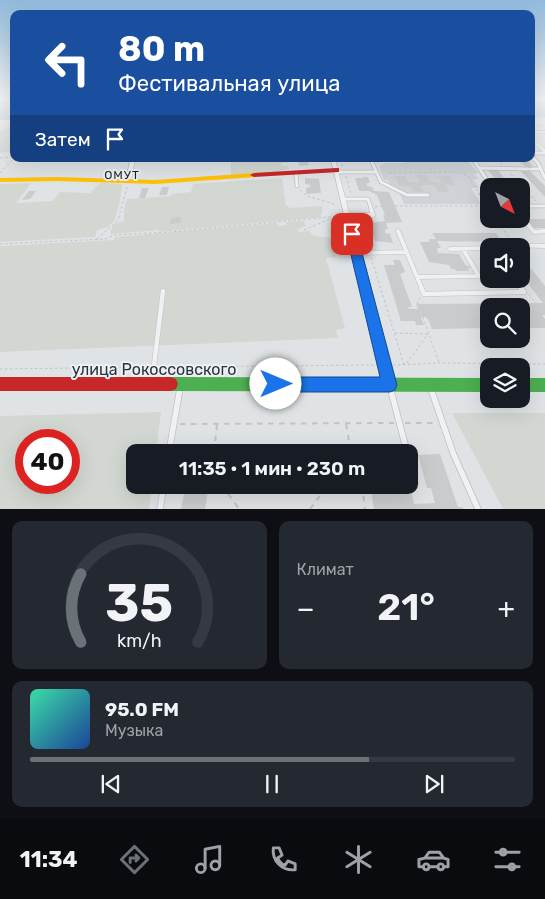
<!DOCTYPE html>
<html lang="ru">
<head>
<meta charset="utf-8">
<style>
  body { margin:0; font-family:Rubik,sans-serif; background:#242831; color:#f1f3f6; height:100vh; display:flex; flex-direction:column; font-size:19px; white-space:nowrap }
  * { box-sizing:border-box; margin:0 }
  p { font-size:16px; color:#9ea1a6 }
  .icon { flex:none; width:28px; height:28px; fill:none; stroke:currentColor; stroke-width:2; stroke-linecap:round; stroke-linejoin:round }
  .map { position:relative; height:509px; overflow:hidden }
  .details { display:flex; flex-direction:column; gap:12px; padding:12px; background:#0d0f14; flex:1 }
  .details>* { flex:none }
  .banner { position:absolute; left:10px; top:10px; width:525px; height:152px; border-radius:10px; box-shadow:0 5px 20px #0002; background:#1a4fa0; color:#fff; overflow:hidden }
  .needle { width:32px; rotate:138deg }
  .buttons { position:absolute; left:480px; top:178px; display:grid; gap:10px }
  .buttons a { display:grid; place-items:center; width:50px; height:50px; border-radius:10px; background:#171b24; box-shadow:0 5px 20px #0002; font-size:25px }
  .speed { position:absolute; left:15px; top:429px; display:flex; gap:10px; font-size:25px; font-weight:700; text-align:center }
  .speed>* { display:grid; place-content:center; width:65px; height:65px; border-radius:50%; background:#171b24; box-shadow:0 5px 20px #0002; line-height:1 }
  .speed .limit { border:8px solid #d22; background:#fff; color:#111 }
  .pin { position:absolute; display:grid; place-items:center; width:42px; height:42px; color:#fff; margin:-21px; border-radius:10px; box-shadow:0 2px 8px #0006 }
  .me { position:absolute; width:55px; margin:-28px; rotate:90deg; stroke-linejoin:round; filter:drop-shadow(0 0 4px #0008) }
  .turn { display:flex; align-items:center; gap:18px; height:105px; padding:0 25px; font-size:22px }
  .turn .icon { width:65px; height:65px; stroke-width:2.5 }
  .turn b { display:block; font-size:35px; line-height:42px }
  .then { display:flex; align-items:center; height:48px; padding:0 25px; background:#0003; gap:10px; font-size:19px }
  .big { font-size:38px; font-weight:600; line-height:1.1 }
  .details .widget { flex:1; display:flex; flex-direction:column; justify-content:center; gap:8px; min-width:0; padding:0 18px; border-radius:10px; background:#242831 }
  .details .dial { align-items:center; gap:0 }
  .dial svg { height:130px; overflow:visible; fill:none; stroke:#363941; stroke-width:7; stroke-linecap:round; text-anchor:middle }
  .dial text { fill:#f1f3f6; stroke:none }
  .song { display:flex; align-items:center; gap:15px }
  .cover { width:60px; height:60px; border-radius:8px; background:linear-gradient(135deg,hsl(160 70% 55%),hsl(220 70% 35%)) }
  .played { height:5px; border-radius:2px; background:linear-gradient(90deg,#6a7177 70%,#363941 70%) }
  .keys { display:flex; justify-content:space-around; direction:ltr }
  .heat { display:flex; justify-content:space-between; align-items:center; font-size:28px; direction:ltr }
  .details .tiles { flex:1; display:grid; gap:12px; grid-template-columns:1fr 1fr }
  .widget:last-child { grid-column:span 2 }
  .trip { position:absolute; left:126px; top:444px; width:292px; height:50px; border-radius:10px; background:#171b24; box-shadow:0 5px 20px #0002; font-weight:600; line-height:50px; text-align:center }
  .tab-bar { display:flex; height:80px; justify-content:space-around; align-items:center; background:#090b0e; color:#9ea1a6 }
  .tab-bar .icon { width:35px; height:35px }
  .tab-bar .current { color:#6a7177 }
  .tab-bar b { font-size:22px; color:#f1f3f6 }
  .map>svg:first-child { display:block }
  .built { fill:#cfd3d8 }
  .green { fill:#d2d8d1; fill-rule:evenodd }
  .water { fill:#b2c3cc }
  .building { fill:#c9cbcd }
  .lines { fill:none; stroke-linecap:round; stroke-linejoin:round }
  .lane-far4-casing { stroke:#bfc1c3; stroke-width:3 }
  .lane-far3-casing { stroke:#bfc1c3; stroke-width:4.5 }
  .lane-far2-casing { stroke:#bfc1c3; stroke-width:5 }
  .lane-far1-casing { stroke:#bfc1c3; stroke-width:5.5 }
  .lane-casing { stroke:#bfc1c3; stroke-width:7 }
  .street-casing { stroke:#bfc1c3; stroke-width:1 }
  .path-far1 { stroke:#c1c3c5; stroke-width:1; stroke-dasharray:2.5 2.5; stroke-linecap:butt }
  .path { stroke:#c1c3c5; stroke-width:2; stroke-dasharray:5.5 5.5; stroke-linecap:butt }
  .lane-far4 { stroke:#eff1f2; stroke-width:2.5 }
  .lane-far3 { stroke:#eff1f2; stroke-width:3 }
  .lane-far2 { stroke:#eff1f2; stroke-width:4 }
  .lane-far1 { stroke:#eff1f2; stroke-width:4.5 }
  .lane { stroke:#eff1f2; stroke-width:5.5 }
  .street { fill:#eff1f2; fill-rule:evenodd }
  .fast { fill:#4caf50; fill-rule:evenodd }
  .slow { fill:#ffc107; fill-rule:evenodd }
  .jam { fill:#c62828; fill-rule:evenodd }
  .route { fill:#1a73e8; stroke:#114b97 }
  .labels { text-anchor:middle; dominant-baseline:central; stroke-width:4; stroke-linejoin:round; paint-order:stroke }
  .far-neighbourhood-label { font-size:12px; letter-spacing:1px; fill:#1c242c; stroke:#eef1f4 }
  .near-street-label { font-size:16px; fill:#2a333c; stroke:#eef1f4 }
</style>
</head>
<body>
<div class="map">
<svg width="545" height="509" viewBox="0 0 545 509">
  <rect width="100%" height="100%" fill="#e0e3e5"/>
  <!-- built -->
  <path class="built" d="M418,159H466L478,173L474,174L479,179L474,180L479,188H471L481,204H404L399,192L392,189L388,180H384L379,167L385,163H404Z"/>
  <!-- green -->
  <path class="green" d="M14,124V152L0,153V131Z
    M231,159H287L288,163H281L282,166H288L290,169L283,170V173L231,175Z
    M282,178L286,206H288L289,208L322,206L323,213H321V217L169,231L159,232V230L111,234L110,233L114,224L124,221V209L127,199L171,196V194L191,192L193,184Z
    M31,183L16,203L53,201L60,192L90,193L100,183L122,184L120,202L114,221L108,227L97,230L95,237L0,242V184Z
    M304,221L306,226L298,229V232L309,231L314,236L334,238L337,250L335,251L336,257L326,258L345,328L336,330L338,338L0,352V246L114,240L115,237L277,223L278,226L287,225L286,222Z
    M161,412L156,452H135V485H152L149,509H0V416ZM26,440H69V482H26Z
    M452,413H545V509H503Z"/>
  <!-- water -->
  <path class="water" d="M0,99H14V120H0Z
    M531,99H545V118L531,116Z"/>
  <!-- building -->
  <path class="building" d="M297,159H307L309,165L300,166Z
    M517,159H526L535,168L530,167L532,170H529Z
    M487,169H497L510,186H501Z
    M520,170H529L545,186V197Z
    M416,175H426L430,182H442L438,176H449L455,186L445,185L449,192H438L434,185H420L424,192H413L410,186H399L395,176H405L408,182H420Z
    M363,177H368L370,183H367V186L372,187L374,191L389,192L402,222L386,223L388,229H385V233L390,234L393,243L375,241L369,223L385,221L383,215H385L377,195L369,191H359L355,178H363Z
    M305,178L319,179L321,193L306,194V188L310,187V185L305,184Z
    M162,187H169L167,195H159Z
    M142,188H149L145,198H139Z
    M29,191H36L30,199L22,200Z
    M181,217V223L170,224L171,218Z
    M525,219H545V228H533Z
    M432,233H496L505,246H501L498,242L437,241L441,248H437L438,253L459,254L466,266H469L471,268H468L469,271H456L455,269H451L449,265L429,262L420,242H430L429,239H436Z
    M521,256L545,286V315H542L545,319V328H521V306H489V317H480L486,328L432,329L428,319L425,317H421L424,325H416L415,321H401L384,265H395L393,260H400L405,272L400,274L412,307H408L409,309H418L416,304L543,303L521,275Z
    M440,454L458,507H463V509H374L371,491L411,490L414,504L435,503L431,488H427L418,455Z
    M185,490H208L205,509H181Z"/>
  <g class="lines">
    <defs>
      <path id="lane-far4" d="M531,139L543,149"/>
      <path id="lane-far3" d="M541,148L545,151
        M531,153H545
        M531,156L538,163L545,178
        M408,159L371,160L381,182L407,195H428
        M473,159L489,183
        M480,168L528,169
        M531,169H539
        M336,172H376
        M296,173L297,186
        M343,199H368L372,211
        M521,206H545"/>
      <path id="lane-far2" d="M347,215H373L371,210
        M521,216L534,232L545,231
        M398,231L422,289
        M504,245L545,246
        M498,246L500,245
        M450,249L489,248
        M356,253L407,252
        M417,277L479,276L463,249
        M514,279L521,289"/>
      <path id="lane-far1" d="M421,287L424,294L524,292L520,287
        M152,382L163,291"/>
      <path id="lane" d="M390,387L407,452
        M431,389L453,453L478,509
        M169,452L180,388
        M410,463L415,483
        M160,509L164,485"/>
      <path id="street" d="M545,131V133L531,134V132Z
        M131,159H135L131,181L128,183L125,181Z
        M331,159H335L394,385L392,388L389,390L386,388L384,385Z"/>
    </defs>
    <!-- lane-far4 casing -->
    <use href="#lane-far4" class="lane-far4-casing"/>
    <!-- lane-far3 casing -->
    <use href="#lane-far3" class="lane-far3-casing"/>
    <!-- lane-far2 casing -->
    <use href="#lane-far2" class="lane-far2-casing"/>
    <!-- lane-far1 casing -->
    <use href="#lane-far1" class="lane-far1-casing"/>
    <!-- lane casing -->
    <use href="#lane" class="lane-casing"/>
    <!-- street casing -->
    <use href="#street" class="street-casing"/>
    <!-- path-far1 -->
    <path class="path-far1" d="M531,117L545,121
      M531,125L545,126
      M0,158L13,157
      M340,159L343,168
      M497,159L502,164
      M0,173L14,158
      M389,173L458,172L469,177L486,206
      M511,174L536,201
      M346,176L351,194
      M300,190L307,196L337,205
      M479,195L481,189L485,186
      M395,206H489
      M486,206L489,210
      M375,207L382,206
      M495,219L511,240
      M360,221L368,246
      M502,227H523
      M304,230L332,218
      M97,239L118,220L127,187
      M0,244L105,239L114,235L170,232L341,216
      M371,257L404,365
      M529,295L536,303
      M418,304L417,301L420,298
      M423,317L439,363
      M395,333L428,334
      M407,363L428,334
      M393,365L439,363L545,364
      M161,367L377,365
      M0,369L147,367"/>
    <!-- path -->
    <path class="path" d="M405,423H436
      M180,424L394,423
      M346,424L351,452
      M214,452L217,424
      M222,485L239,509
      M362,485L365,509
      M310,509L328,485"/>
    <!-- lane-far4 -->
    <use href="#lane-far4" class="lane-far4"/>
    <!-- lane-far3 -->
    <use href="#lane-far3" class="lane-far3"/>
    <!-- lane-far2 -->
    <use href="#lane-far2" class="lane-far2"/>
    <!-- lane-far1 -->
    <use href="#lane-far1" class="lane-far1"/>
    <!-- lane -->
    <use href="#lane" class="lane"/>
    <!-- street -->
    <use href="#street" class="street"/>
    <!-- fast -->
    <path class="fast" d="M171,377L489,378V392L171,391L166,389L164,384L166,379Z
      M521,378H545V392H521Z"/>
    <!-- slow -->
    <path class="slow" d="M254,173H257V177L155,184L57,181L0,182V178L57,177L155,180Z"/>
    <!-- jam -->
    <path class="jam" d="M336,168H339V172L254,177L250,175L254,173Z
      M0,377H171L176,379L178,384L176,389L171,391H0Z"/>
  </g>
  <!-- sky -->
  <linearGradient id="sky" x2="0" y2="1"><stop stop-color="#92badd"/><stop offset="0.58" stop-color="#f1f2f3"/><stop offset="1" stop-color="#f1f2f3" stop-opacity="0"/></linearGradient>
  <rect width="545" height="171" fill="url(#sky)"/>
  <!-- route -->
  <path class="route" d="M352,230L357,234L397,385L395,390L390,392H276L270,390L268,384L270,379L276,377H380L346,234Z"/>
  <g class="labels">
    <!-- far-neighbourhood labels -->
    <g class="far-neighbourhood-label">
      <text x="122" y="175">ОМУТ</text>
    </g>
    <!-- near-street labels -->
    <g class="near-street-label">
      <text x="154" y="369">улица Рокоссовского</text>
    </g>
  </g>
</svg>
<div class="buttons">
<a><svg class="needle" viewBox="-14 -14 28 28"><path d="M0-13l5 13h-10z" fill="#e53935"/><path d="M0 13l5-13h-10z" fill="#9ea1a6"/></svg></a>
<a><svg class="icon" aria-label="sound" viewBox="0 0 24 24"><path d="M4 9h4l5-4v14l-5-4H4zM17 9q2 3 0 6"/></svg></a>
<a><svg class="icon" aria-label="search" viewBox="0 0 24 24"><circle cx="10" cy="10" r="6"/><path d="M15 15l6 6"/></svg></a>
<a><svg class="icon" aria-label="layers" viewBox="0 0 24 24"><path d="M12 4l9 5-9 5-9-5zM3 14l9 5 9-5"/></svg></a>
</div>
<div class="speed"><div class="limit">40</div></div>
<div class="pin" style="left:352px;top:234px;background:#d93025"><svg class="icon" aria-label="arrive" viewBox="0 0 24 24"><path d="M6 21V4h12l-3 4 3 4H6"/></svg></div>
<svg class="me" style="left:276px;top:384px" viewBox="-20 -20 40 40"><circle r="19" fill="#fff"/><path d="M0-13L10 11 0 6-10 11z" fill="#1a73e8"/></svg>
<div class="trip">11:35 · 1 мин · 230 m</div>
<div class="banner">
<div class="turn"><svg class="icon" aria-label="left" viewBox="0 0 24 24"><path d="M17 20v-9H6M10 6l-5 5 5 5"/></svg><div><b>80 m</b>Фестивальная улица</div></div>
<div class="then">Затем<svg class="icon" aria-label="arrive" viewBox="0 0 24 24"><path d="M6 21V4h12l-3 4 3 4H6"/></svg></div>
</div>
</div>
<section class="details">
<div class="tiles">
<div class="widget dial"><svg viewBox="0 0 100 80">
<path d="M14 69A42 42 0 1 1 86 69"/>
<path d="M14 69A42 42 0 0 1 14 27" stroke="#6a7177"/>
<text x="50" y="56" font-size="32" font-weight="700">35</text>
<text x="50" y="72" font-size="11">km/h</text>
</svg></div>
<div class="widget"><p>Климат</p>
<div class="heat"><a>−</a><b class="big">21°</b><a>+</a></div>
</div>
<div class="widget">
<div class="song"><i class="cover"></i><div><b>95.0 FM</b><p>Музыка</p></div></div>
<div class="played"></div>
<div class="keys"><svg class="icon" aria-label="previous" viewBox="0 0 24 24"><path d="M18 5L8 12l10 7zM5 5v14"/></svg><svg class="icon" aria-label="pause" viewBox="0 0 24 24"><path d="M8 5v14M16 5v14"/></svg><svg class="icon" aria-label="next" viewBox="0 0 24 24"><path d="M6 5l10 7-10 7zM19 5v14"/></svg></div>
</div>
</div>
</section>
<nav class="tab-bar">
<b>11:34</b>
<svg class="icon current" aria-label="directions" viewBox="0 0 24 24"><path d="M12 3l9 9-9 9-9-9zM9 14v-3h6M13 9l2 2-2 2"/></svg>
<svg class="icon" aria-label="music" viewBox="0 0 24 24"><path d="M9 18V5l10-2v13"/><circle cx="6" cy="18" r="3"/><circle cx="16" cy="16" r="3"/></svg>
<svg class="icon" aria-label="phone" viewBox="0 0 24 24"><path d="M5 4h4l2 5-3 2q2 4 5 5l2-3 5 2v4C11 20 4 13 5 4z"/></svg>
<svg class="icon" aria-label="climate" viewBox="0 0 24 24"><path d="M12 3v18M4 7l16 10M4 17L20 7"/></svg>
<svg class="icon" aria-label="car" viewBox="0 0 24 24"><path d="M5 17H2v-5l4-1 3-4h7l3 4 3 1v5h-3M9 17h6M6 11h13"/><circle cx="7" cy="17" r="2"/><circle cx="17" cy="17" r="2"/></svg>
<svg class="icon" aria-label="filters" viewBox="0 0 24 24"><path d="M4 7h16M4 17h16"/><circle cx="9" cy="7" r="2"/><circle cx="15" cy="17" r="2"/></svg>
</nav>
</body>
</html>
